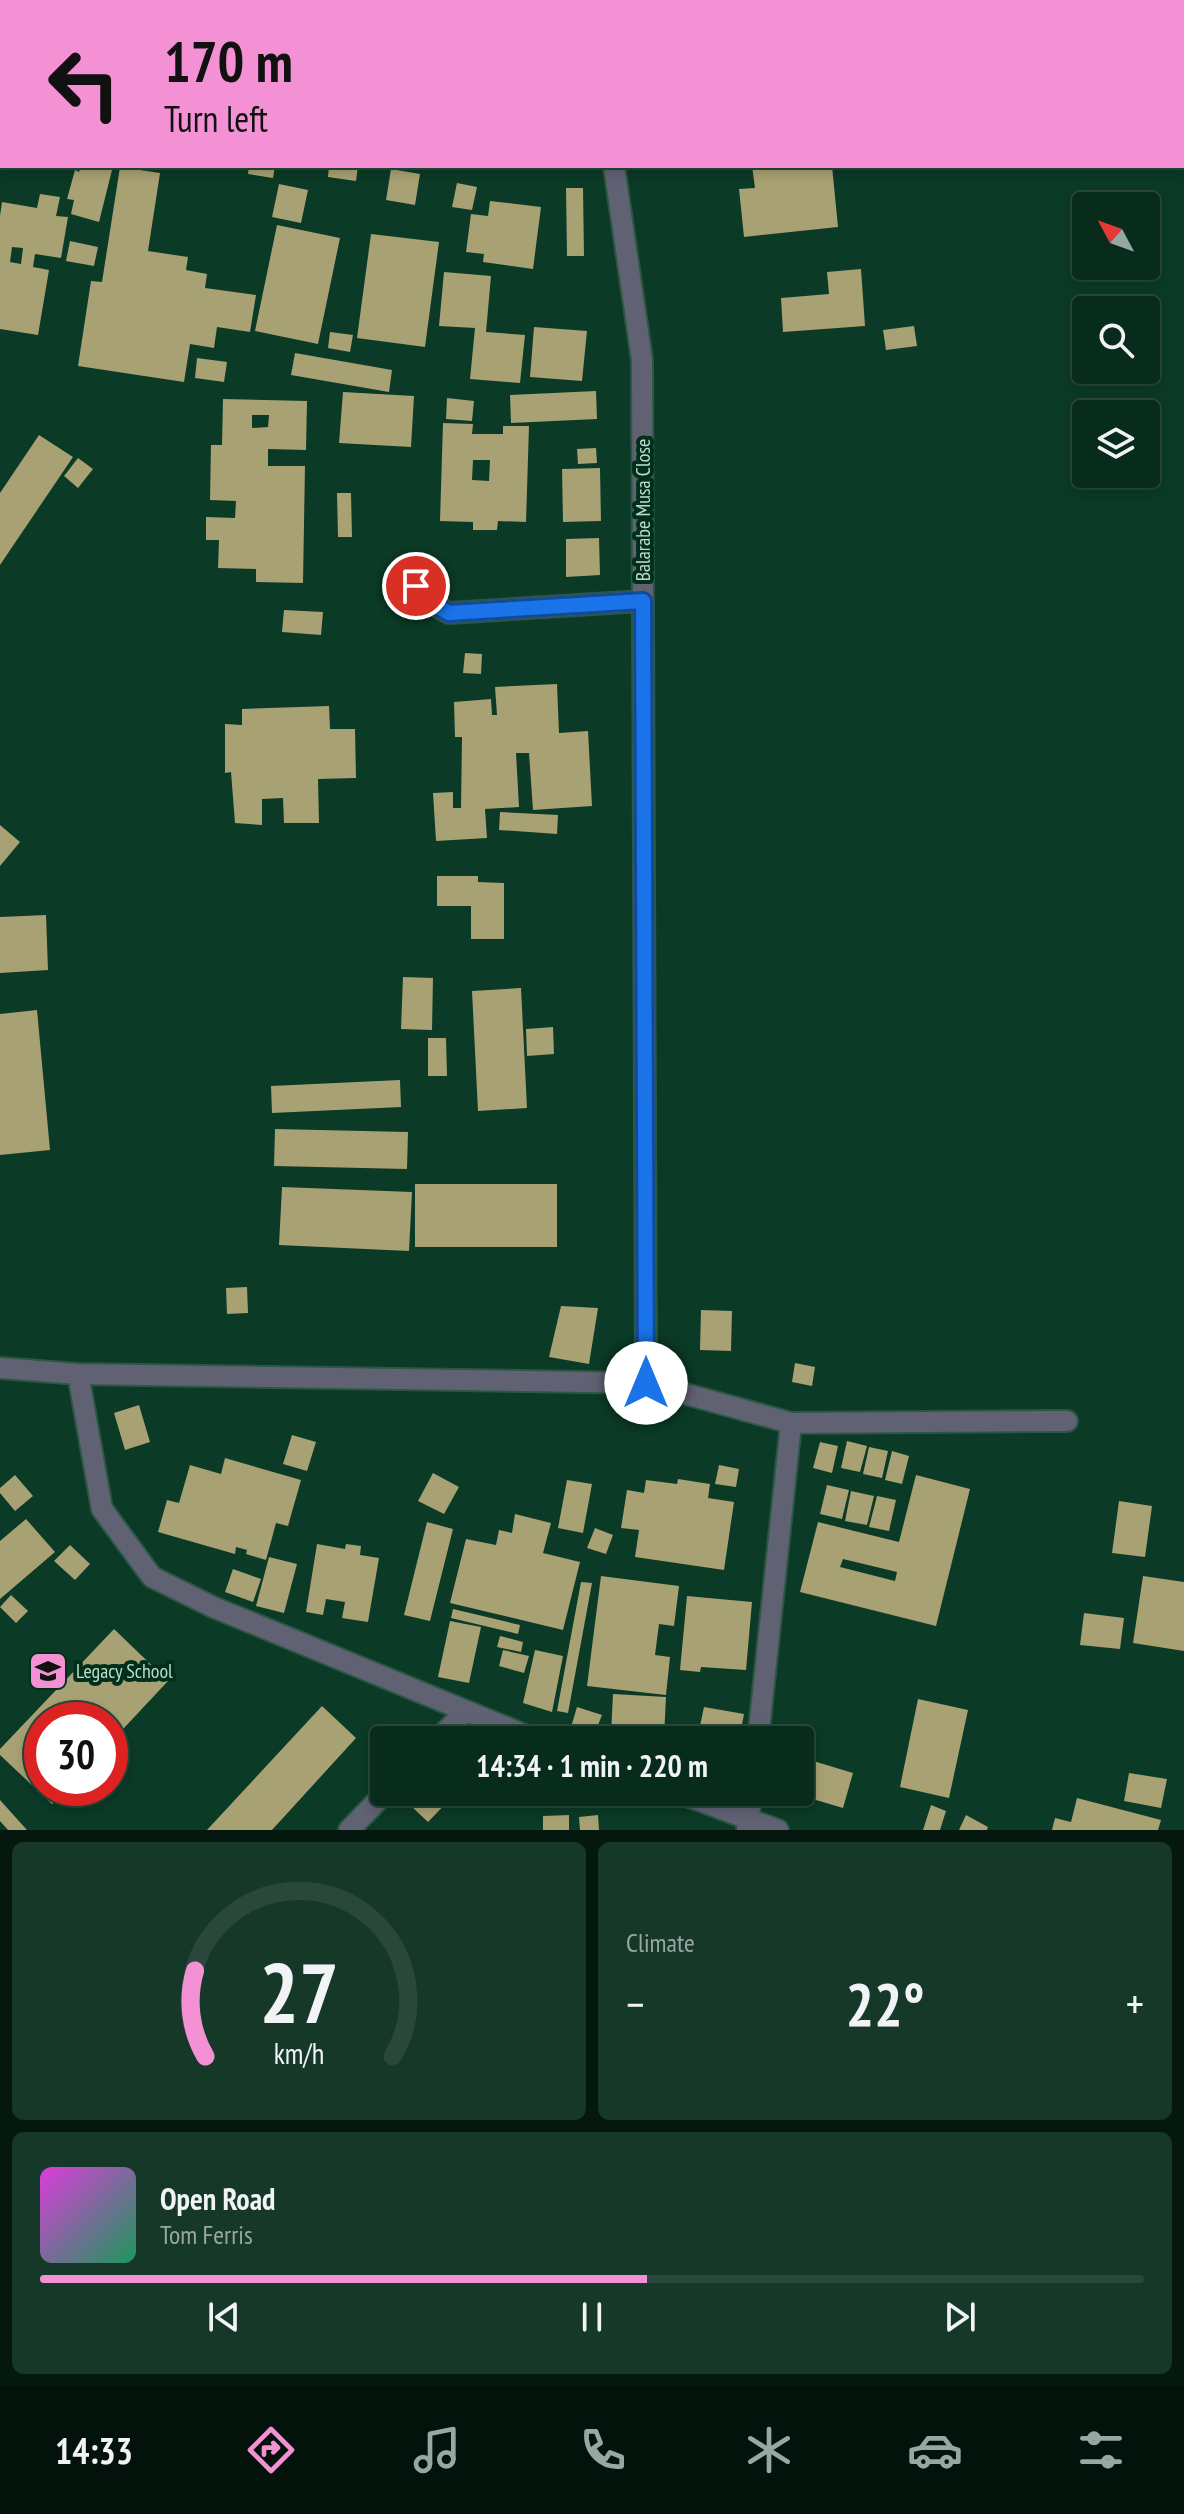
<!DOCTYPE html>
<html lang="en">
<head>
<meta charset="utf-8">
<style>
  body { margin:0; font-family:"PT Sans Narrow",sans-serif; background:#163829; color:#f1f3f6; height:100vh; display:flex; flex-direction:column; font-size:30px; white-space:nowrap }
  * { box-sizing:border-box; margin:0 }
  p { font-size:26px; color:#98a7a3 }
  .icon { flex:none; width:44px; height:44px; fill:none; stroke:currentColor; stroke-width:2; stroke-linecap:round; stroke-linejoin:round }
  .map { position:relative; height:1830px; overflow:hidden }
  .side { display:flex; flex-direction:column; gap:12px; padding:12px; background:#04180f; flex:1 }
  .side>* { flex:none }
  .banner { position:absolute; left:0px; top:0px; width:1184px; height:168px; box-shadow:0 4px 12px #0003,0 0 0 2px #29483b; background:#f491d4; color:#111; overflow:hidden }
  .needle { width:52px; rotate:311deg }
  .fabs { position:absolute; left:1072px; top:192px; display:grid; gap:16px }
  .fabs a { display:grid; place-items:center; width:88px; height:88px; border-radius:8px; background:#082c1c; box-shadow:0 4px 12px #0003,0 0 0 2px #29483b; font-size:40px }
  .speed { position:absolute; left:24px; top:1702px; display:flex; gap:16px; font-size:40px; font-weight:700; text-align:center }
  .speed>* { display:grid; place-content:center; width:104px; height:104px; border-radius:50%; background:#082c1c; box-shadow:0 4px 12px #0003,0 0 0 2px #29483b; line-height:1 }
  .speed .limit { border:12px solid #d22; background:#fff; color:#111 }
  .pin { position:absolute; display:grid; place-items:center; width:68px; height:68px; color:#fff; margin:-34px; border:4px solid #fff; border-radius:50%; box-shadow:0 2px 8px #0007 }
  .me { position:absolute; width:88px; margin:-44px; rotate:0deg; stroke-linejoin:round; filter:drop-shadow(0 0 6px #0008) }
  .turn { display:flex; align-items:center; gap:28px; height:168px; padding:0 32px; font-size:36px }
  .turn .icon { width:104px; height:104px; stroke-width:2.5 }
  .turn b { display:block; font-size:56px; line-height:68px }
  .big { font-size:60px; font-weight:600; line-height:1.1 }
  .side .tile { flex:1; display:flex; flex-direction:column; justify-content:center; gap:12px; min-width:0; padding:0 28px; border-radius:12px; background:#163829 }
  .side .dial { align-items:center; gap:0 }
  .dial svg { height:208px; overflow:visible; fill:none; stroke:#29483b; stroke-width:7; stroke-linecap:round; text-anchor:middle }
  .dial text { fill:#f1f3f6; stroke:none }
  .song { display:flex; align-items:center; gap:24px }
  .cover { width:96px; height:96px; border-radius:12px; background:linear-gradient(135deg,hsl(300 70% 55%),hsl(150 70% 35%)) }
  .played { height:8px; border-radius:4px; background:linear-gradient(90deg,#f491d4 55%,#29483b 55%) }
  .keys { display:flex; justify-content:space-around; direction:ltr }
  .heat { display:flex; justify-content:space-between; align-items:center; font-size:44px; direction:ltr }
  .side .tiles { flex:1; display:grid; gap:12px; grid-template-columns:1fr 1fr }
  .tile:last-child { grid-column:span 2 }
  .trip { position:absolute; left:370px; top:1726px; width:444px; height:80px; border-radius:8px; background:#082c1c; box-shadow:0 4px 12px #0003,0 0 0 2px #29483b; font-weight:600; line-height:80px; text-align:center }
  .tabs { display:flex; height:128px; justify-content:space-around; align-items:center; background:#03120b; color:#98a7a3 }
  .tabs .icon { width:56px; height:56px }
  .tabs .selected { color:#f491d4 }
  .tabs b { font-size:36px; color:#f1f3f6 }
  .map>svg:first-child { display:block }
  .building { fill:#a8a173; fill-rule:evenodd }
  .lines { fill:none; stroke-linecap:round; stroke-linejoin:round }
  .minor-casing { stroke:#2c5744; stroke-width:24 }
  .minor { stroke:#606274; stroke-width:20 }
  .route-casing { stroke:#114b97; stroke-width:20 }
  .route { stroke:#1a73e8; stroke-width:14 }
  .labels { text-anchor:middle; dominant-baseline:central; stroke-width:8; stroke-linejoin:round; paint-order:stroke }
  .street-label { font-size:20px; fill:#c2dacc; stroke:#00301c }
  .poi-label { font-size:20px; fill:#c2dacc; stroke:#00301c; text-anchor:start }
</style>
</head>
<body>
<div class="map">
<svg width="1184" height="1830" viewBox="0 0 1184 1830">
  <rect width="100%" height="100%" fill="#0b3a26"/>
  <!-- building -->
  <path class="building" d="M81,166H113L99,222L71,214L74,200L67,199L75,170L79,172Z
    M249,166H275L273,178L248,174Z
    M329,166H358L356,181L328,177Z
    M752,166H832L838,227L744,237L739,189L755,188Z
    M120,167L160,173L148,251L188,257L186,270L207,274L205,288L256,295L250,332L217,327L214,348L190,344L184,382L78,366L91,281L102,282Z
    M391,169L420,174L415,205L386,200Z
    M457,183L477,187L472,210L452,207Z
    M279,184L308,190L301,223L272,217Z
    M566,188H583L584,256H567Z
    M40,194L60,197L56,216L68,217L61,258L35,254L33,267L49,270L38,335L0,329V216L2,202L37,208ZM12,247L23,248L21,264L10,262Z
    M490,201L541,207L533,269L483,262L484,254L466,252L471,214L488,216Z
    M277,225L340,238L318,344L255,331Z
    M371,234L439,242L425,347L357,338Z
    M70,241L98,247L94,266L66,261Z
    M861,269L865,326L783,332L781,298L829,294L827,272Z
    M444,272L491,276L486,332L525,335L520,383L470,379L475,328L439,326Z
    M914,326L917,346L886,350L883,330Z
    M534,327L587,331L582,381L530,377Z
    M330,332L353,335L350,352L328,348Z
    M295,353L392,370L389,392L291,375Z
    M197,358L227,362L224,382L195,378Z
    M596,391L597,419L511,423L510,395Z
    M343,392L414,396L411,447L339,443Z
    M447,398L474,401L472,421L446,419Z
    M223,399L307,401L306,450L268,449V466H305L303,583L256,582V569L218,568L219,540H206V517L235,518L236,501L210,500L211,445H222ZM252,415H269L268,427L252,428Z
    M443,423L473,424L472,434H503V426H529L526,522L498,521L497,530H473V522L440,521ZM473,460H490L489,481L472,480Z
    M39,435L73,457L0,565V493Z
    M596,448L597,463L578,464L577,449Z
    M78,458L93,469L78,488L64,476Z
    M600,468L601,521L563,522L562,469Z
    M337,493H351L352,537H338Z
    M599,538L600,575L566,577V539Z
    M284,610L323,612L321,635L282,632Z
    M465,653L482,654L481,674L463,673Z
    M557,684L559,733L588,731L592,806L533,810L529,753H516L519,807L485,809L487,838L436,841L433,793L453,792V808H461L462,737H455L454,702L491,699L492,715H497L495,687Z
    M329,706L330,729H355L356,778L318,779L319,823H284L283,798L262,799V825L235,823L231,772L225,773V724L242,725V709Z
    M500,812L558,815L557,834L499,830Z
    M0,825L20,842L0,866Z
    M437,876H478V882L504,883V939H471V906H437Z
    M46,915L48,970L0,973V917Z
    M403,977L433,978L432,1030L401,1029Z
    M521,988L527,1108L478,1111L472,991Z
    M37,1010L50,1150L0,1155V1014Z
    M553,1027L554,1054L527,1056L526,1029Z
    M428,1038H446L447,1076H428Z
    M400,1080L401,1107L272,1113L271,1086Z
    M275,1129L408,1132L407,1169L274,1166Z
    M415,1184H557V1247H415Z
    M282,1187L412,1192L409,1251L279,1245Z
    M247,1287L248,1313L227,1314L226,1288Z
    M561,1306L598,1308L589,1364L549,1357Z
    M701,1310L732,1311L731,1351L700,1350Z
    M795,1363L815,1367L812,1386L792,1382Z
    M139,1405L150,1442L125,1450L114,1413Z
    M292,1435L316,1442L307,1471L283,1464Z
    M847,1441L867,1446L860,1472L841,1468Z
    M820,1442L838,1446L832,1473L813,1468Z
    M869,1447L888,1451L882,1478L863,1474Z
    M892,1451L909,1456L902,1484L885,1480Z
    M225,1458L301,1480L288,1526L276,1523L266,1560L246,1554L247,1550L236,1547L235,1554L158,1532L167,1500L179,1503L190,1465L221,1474Z
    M719,1465L739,1469L736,1487L715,1484Z
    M433,1473L459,1487L444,1514L418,1501Z
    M15,1475L33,1496L15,1511L0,1493V1488Z
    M916,1475L970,1489L936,1626L800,1592L818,1522L899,1542ZM843,1559L897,1572L895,1581L840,1567Z
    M678,1479L710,1484L708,1498L734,1502L724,1570L635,1557L639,1530L621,1528L627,1490L644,1493L646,1480L677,1484Z
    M567,1480L592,1484L583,1533L558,1528Z
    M827,1485L849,1490L842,1519L820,1514Z
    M851,1491L874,1496L867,1525L845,1521Z
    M877,1496L896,1500L889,1531L869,1527Z
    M1119,1501L1152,1506L1145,1557L1112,1553Z
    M515,1514L551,1523L543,1553L580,1562L563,1630L450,1603L466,1539L496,1545L499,1530L512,1533Z
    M26,1519L55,1552L0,1599V1541Z
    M427,1522L453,1529L430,1621L404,1615Z
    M595,1528L613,1535L606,1554L587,1548Z
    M317,1544L345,1549L346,1544L361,1546L360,1555L379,1558L368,1622L342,1618L345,1602L326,1599L323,1615L306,1612Z
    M70,1545L90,1564L75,1580L54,1561Z
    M269,1557L297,1564L284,1613L256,1606Z
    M233,1569L261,1579L253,1602L225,1592Z
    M601,1576L679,1586L674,1626L659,1624L655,1655L670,1657L666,1695L587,1686Z
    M1143,1576L1184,1582V1651L1133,1643Z
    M581,1582L592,1583L568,1713L557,1711Z
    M11,1595L28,1611L16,1623L0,1607Z
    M687,1596L752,1602L746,1670L701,1667L700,1672L680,1670Z
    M453,1609L520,1625L518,1634L451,1618Z
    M1084,1613L1124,1618L1120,1649L1080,1645Z
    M450,1621L481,1627L469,1683L438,1677Z
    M114,1629L168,1681L110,1743V1720H42V1788H67L52,1804L0,1755V1749Z
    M500,1636L523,1642L521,1652L497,1647Z
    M503,1650L529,1656L524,1673L499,1666Z
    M535,1650L563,1656L552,1712L523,1703Z
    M613,1694L666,1697L664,1737L611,1734Z
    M918,1699L968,1710L949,1798L900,1787Z
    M322,1706L356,1738L272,1830H207Z
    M577,1707L602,1715L594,1735L571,1727Z
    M704,1707L744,1714L739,1740H697Z
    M793,1729L812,1733L809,1751L800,1749V1740H791Z
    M810,1760L853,1773L843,1808L799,1795Z
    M1129,1773L1167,1779L1161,1808L1124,1801Z
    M426,1792H457L428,1822L412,1807Z
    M1077,1798L1161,1820L1158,1830H1052L1055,1818L1071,1822Z
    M0,1800L27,1830H8L0,1821Z
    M931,1805L946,1811L940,1830H923Z
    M569,1815V1830H543V1816Z
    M598,1815L599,1830H580L579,1817Z
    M966,1815L988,1827L987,1830H959Z"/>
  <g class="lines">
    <defs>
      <path id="minor" d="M600,0V2
        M88,2V0
        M614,166L642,360L646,1383
        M416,586L429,602L449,613L643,601
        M0,1368L78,1374L646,1383L791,1423L1067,1421
        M78,1374L102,1509L152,1577L213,1607L537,1740
        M437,1740L464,1713
        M758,1740L791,1423
        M676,1792L778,1830
        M349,1830L386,1792
        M747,1830L752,1792"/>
    </defs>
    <!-- minor casing -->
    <use href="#minor" class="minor-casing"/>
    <!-- minor -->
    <use href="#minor" class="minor"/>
  </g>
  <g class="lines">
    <defs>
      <path id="route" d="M416,586L429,602L449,613L643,601L646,1383"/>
    </defs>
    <!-- route casing -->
    <use href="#route" class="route-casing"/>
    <!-- route -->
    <use href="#route" class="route"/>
  </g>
  <!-- icons -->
  <defs>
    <symbol id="school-square" viewBox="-11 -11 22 22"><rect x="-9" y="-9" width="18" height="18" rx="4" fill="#f491d4" stroke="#00301c"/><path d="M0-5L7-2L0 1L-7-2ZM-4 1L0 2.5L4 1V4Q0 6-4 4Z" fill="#111"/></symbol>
  </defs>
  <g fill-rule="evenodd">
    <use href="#school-square" x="26" y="1649" width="44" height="44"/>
  </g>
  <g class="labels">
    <!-- street labels -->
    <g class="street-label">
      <text transform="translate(643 510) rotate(-90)">Balarabe Musa Close</text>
    </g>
    <!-- poi labels -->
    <g class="poi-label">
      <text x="76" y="1671">Legacy School</text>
    </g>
  </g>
</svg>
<div class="fabs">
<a><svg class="needle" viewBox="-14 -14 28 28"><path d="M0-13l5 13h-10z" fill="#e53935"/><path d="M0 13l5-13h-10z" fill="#98a7a3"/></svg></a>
<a><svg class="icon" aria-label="search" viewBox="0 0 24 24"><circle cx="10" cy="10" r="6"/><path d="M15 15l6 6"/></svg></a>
<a><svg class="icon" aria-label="layers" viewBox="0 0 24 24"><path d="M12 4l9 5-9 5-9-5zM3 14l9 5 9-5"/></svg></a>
</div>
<div class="speed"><div class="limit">30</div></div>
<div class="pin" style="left:416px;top:586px;background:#d93025"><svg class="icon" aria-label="arrive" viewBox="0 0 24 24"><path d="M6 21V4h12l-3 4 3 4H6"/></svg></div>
<svg class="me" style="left:646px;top:1383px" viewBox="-20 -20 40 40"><circle r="19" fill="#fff"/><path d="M0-13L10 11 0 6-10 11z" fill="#1a73e8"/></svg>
<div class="trip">14:34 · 1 min · 220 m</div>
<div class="banner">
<div class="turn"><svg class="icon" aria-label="left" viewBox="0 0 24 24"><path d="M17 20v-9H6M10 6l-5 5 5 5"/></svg><div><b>170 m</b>Turn left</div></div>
</div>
</div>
<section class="side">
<div class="tiles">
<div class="tile dial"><svg viewBox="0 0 100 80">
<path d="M14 69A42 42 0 1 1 86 69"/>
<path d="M14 69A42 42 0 0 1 10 36" stroke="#f491d4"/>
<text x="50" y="56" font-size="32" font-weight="700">27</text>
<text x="50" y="72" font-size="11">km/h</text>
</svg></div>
<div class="tile"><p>Climate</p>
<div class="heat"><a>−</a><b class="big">22°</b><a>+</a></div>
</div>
<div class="tile">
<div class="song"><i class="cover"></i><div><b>Open Road</b><p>Tom Ferris</p></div></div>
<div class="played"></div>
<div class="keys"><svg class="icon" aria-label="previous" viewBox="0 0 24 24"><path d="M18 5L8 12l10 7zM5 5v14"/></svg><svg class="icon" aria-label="pause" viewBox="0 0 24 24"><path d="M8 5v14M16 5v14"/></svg><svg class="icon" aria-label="next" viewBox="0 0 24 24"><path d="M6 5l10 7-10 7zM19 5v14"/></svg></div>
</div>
</div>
</section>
<nav class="tabs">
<b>14:33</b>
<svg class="icon selected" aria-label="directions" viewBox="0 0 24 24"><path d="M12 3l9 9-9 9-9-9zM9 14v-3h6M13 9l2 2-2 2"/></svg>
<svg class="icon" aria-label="music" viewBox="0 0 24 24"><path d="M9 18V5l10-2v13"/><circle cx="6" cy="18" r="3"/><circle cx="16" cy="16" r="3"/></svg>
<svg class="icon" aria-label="phone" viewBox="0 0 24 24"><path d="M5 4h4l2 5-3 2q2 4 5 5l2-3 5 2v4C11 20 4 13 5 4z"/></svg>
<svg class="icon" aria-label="climate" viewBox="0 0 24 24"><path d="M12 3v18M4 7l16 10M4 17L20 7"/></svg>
<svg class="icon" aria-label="car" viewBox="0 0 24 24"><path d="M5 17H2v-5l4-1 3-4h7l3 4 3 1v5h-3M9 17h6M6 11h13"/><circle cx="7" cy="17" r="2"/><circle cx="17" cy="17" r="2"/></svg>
<svg class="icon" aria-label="filters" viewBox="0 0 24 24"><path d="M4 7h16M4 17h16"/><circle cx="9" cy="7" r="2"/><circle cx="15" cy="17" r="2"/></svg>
</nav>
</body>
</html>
